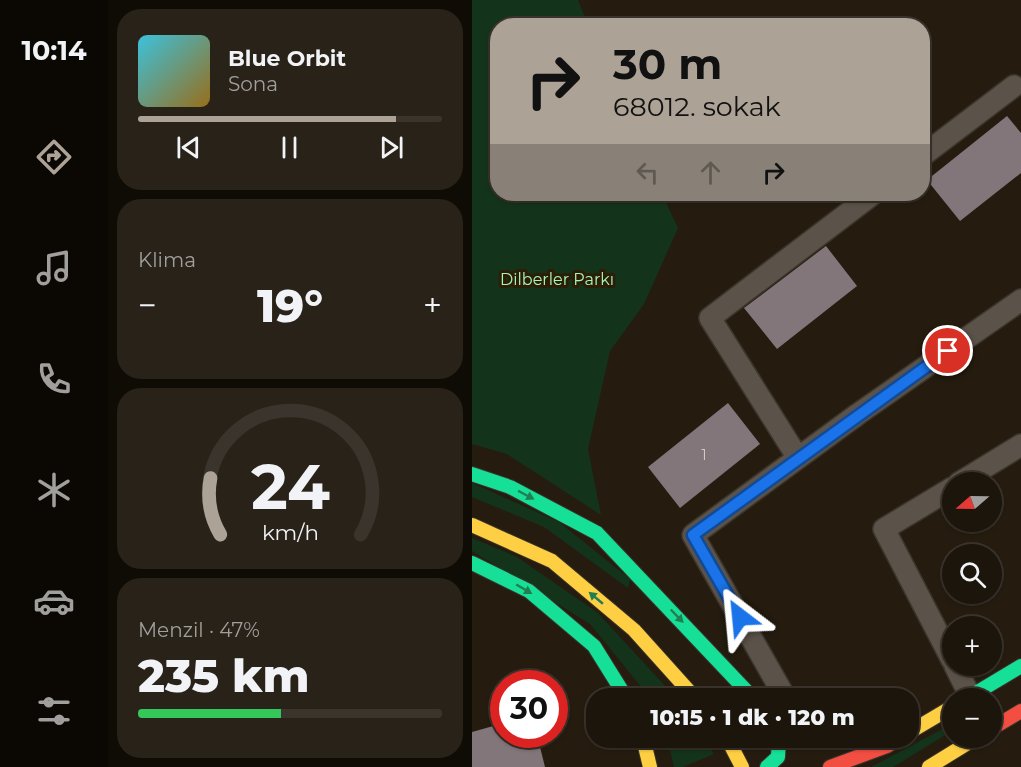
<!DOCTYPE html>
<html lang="tr">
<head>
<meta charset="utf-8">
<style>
  body { margin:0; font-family:Montserrat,sans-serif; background:#292219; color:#f1f3f6; height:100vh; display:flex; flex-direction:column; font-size:22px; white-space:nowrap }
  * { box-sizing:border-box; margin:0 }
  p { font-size:20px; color:#a09f9d }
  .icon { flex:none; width:33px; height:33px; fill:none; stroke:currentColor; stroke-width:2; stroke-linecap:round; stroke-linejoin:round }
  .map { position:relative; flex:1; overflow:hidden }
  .details { display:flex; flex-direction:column; gap:9px; padding:9px; background:#0f0c06; width:364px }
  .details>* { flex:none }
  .hud { position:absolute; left:18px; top:18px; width:440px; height:183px; border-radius:24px; box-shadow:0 2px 4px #0004,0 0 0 2px #3a342c; background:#aca295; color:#111; overflow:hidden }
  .needle { width:39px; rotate:250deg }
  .buttons { position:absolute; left:470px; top:472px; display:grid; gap:12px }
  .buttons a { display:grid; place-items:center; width:60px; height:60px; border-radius:50%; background:#1c150b; box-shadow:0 2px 4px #0004,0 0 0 2px #3a342c; font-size:30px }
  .speed { position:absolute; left:18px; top:670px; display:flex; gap:12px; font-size:30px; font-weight:700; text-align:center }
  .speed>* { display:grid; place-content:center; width:78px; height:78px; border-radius:50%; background:#1c150b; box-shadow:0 2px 4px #0004,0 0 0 2px #3a342c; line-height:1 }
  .speed .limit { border:9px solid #d22; background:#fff; color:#111 }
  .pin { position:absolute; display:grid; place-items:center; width:51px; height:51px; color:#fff; margin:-26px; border:3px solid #fff; border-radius:50%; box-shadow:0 2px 6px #0007 }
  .me { position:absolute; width:66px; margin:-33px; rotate:331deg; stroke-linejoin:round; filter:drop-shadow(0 0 4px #0008) }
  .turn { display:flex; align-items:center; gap:21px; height:126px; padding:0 24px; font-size:27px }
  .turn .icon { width:78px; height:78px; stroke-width:2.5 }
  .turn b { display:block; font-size:42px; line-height:51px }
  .lanes { display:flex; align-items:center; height:57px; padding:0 24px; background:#0003; justify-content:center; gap:30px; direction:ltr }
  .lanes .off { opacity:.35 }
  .big { font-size:45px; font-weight:800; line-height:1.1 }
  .details .widget { flex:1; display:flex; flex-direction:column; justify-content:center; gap:9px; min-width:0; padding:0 21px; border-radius:24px; background:#292219 }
  .details .dial { align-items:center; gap:0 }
  .dial svg { height:156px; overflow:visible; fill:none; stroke:#3a342c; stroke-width:7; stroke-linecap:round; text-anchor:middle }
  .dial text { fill:#f1f3f6; stroke:none }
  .song { display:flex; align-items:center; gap:18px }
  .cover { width:72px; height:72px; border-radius:9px; background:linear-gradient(135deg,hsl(190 70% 55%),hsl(40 70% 35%)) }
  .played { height:6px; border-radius:3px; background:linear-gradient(90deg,#aca295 85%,#3a342c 85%) }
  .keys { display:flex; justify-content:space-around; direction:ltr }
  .heat { display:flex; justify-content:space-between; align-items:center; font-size:33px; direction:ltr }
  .charge { height:9px; border-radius:4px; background:linear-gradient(90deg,#34c759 47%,#3a342c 0) }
  .trip { position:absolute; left:114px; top:688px; width:333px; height:60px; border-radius:24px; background:#1c150b; box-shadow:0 2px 4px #0004,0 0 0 2px #3a342c; font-weight:800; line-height:60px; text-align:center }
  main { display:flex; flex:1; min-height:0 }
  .dock { display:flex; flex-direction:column; width:108px; justify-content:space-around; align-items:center; background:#0b0804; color:#a09f9d }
  .dock .icon { width:42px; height:42px }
  .dock .current { color:#aca295 }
  .dock b { font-size:27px; color:#f1f3f6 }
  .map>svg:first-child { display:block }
  .green { fill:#14331b }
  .building { fill:#82767a }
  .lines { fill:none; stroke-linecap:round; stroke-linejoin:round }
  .street-casing { stroke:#3b352c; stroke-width:24 }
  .fast-casing { stroke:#3b352c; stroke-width:16 }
  .slow-casing { stroke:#3b352c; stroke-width:16 }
  .jam-casing { stroke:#3b352c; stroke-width:16 }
  .street { stroke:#5b534a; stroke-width:21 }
  .fast { stroke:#16e098; stroke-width:14 }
  .slow { stroke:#ffcf43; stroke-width:14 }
  .jam { stroke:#f24e42; stroke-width:14 }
  .oneway { fill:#227e50 }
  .route-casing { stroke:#114b97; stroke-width:15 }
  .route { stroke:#1a73e8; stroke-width:10 }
  .labels { text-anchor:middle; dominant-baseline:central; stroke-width:6; stroke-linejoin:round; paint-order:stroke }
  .number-label { font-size:14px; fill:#d8cdc4 }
  .park-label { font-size:16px; fill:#a4f7b8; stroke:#2d1d07 }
</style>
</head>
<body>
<main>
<nav class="dock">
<b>10:14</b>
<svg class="icon current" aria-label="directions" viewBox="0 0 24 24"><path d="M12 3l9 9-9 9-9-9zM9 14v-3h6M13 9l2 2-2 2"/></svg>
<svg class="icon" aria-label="music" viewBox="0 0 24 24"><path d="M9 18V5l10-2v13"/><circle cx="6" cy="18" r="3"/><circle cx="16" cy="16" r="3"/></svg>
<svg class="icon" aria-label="phone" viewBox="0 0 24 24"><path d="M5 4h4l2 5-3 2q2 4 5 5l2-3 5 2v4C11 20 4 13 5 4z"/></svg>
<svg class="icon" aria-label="climate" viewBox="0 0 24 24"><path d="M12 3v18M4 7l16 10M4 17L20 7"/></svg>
<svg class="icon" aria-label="car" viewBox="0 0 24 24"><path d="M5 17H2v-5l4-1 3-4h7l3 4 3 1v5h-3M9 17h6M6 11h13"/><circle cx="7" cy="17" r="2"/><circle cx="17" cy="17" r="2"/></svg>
<svg class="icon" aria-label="filters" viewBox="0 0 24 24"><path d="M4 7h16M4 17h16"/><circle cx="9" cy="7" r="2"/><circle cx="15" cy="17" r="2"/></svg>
</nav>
<section class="details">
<div class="widget">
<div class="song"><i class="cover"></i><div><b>Blue Orbit</b><p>Sona</p></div></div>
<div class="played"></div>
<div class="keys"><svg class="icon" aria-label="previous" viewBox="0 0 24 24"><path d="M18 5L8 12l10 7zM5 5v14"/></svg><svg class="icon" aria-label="pause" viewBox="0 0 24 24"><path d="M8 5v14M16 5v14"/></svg><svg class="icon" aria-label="next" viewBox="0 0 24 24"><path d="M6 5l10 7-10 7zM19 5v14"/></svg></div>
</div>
<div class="widget"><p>Klima</p>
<div class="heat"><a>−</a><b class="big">19°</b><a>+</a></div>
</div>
<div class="widget dial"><svg viewBox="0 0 100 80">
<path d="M14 69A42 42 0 1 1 86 69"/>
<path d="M14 69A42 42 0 0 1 9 40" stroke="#aca295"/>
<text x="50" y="56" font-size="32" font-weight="700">24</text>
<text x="50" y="72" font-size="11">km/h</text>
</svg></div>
<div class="widget"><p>Menzil · 47%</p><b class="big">235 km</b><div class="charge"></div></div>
</section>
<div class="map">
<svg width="549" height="767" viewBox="0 0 549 767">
  <rect width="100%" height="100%" fill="#251c0f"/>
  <!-- green -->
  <path class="green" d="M0,0H106L116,25L26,26V194H190L206,228L172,304L138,351L116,449L129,515L35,454L0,444Z
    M0,483L87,522L158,579L156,588L72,527L0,497Z
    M0,538L45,557L126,613L205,699H179L118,624L0,551Z
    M480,724V731L421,767H399Z
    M195,738H231L242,754L211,767H202Z"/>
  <!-- building -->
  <path class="building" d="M535,116L549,133V173L488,221L455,180Z
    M354,246L385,286L305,349L272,308Z
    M256,403L288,444L208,508L176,467Z
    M32,723V735H65L73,767H0V732Z"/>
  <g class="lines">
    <defs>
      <path id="street" d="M450,156L542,86
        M326,458L238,318L401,194
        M487,483L549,445
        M480,488L412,529L480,660
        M483,666L498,696
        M314,699L221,535L386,414L549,300"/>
      <path id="fast" d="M0,474L38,487L125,533L282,699
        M0,563L57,591L122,646L155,699
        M494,699L549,666
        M295,767L306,757L307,738"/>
      <path id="slow" d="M0,525L80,561L162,630L224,699
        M436,733L480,707
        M171,738L178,767
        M255,738L270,767
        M457,767L504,738"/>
      <path id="jam" d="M519,729L549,711
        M358,767L415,746L428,738"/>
    </defs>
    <!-- street casing -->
    <use href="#street" class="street-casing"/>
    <!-- fast casing -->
    <use href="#fast" class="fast-casing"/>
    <!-- slow casing -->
    <use href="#slow" class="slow-casing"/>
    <!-- jam casing -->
    <use href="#jam" class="jam-casing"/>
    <!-- street -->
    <use href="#street" class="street"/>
    <!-- fast -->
    <use href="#fast" class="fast"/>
    <!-- slow -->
    <use href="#slow" class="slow"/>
    <!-- jam -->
    <use href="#jam" class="jam"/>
  </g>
  <!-- one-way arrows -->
  <defs><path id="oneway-solid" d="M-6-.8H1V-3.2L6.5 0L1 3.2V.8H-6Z" transform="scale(1.5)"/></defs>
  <g class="oneway">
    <use href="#oneway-solid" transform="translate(54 495) rotate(28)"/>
    <use href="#oneway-solid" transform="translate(52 589) rotate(30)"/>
    <use href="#oneway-solid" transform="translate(124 598) rotate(-140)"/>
    <use href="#oneway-solid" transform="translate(205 616) rotate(46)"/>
  </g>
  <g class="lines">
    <defs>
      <path id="route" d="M268,617L221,535L476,351"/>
    </defs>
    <!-- route casing -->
    <use href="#route" class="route-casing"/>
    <!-- route -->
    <use href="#route" class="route"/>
  </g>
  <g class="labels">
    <!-- number labels -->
    <g class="number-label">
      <text x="232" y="455">1</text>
    </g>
    <!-- park labels -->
    <g class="park-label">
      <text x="85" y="279">Dilberler Parkı</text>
    </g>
  </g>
</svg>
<div class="buttons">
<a><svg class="needle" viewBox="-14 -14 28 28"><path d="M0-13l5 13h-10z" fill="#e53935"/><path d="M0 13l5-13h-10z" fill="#a09f9d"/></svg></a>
<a><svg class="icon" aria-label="search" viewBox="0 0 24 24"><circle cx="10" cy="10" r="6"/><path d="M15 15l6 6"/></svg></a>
<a>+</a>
<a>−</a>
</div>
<div class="speed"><div class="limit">30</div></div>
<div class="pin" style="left:476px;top:351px;background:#d93025"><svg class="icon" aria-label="arrive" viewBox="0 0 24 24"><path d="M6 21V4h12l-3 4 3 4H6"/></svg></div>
<svg class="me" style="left:268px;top:617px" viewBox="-20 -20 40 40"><path d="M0-17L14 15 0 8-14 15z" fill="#1a73e8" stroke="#fff" stroke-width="4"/></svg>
<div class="trip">10:15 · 1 dk · 120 m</div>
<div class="hud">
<div class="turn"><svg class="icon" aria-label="right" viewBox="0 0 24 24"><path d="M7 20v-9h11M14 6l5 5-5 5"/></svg><div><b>30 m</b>68012. sokak</div></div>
<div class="lanes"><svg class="icon off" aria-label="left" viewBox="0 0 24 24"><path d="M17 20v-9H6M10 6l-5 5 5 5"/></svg><svg class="icon off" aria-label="ahead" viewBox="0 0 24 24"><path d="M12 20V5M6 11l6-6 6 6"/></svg><svg class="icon" aria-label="right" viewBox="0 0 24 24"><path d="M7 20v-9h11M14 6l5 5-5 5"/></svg></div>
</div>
</div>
</main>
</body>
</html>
